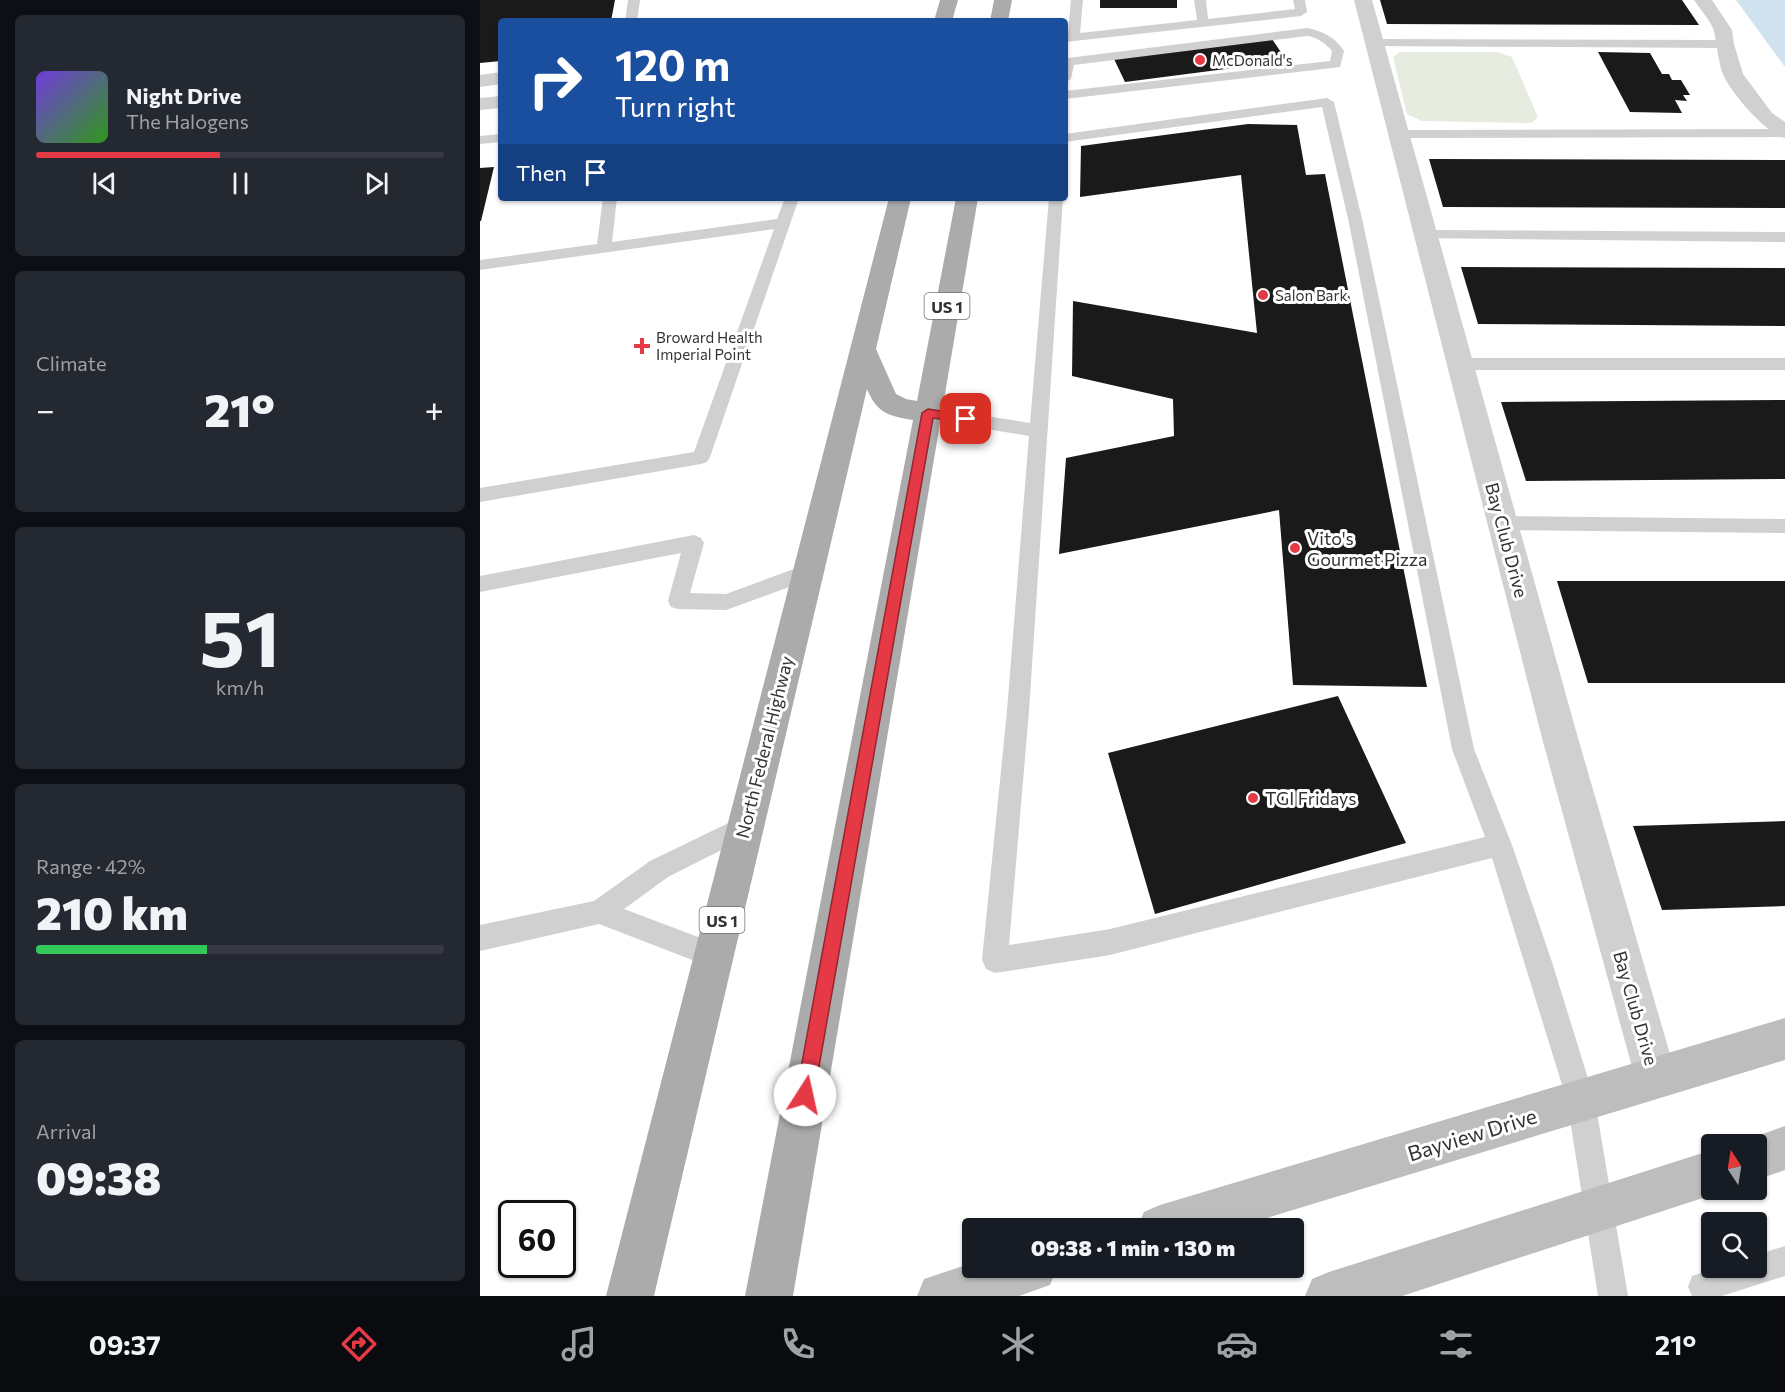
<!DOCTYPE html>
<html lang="en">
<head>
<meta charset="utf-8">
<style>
  body { margin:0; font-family:Commissioner,sans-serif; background:#242831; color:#f1f3f6; height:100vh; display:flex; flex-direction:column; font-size:22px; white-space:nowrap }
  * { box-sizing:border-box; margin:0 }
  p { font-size:20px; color:#9ea1a6 }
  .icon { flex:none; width:33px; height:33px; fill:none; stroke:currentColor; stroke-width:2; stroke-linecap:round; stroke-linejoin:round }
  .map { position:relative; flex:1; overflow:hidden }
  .side { display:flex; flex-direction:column; gap:15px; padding:15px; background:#0d0f14; width:480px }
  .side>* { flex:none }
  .guide { position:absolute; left:18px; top:18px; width:570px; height:183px; border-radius:6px; box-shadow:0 2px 4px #0004; background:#1a4fa0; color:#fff; overflow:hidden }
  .needle { width:39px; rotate:348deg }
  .controls { position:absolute; left:1221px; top:1134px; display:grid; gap:12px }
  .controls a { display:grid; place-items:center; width:66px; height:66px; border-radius:6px; background:#171b24; box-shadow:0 2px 4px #0004; font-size:30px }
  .speed { position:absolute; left:18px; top:1200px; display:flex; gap:12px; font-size:30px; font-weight:700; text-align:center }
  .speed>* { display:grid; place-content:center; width:78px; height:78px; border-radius:50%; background:#171b24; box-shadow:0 2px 4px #0004; line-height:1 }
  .speed .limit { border:3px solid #111; border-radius:9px; background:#fff; color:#111 }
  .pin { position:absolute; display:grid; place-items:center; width:51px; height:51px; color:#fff; margin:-26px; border-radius:12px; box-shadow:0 3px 9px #0006 }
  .me { position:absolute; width:66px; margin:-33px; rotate:10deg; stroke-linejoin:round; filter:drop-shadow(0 0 4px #0008) }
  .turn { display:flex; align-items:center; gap:21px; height:126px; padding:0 18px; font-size:27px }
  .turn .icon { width:78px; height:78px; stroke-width:2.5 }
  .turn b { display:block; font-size:42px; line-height:51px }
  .then { display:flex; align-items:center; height:57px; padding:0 18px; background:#0003; gap:12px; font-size:22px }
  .big { font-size:45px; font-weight:800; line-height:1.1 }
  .side .widget { flex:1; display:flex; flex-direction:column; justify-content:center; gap:9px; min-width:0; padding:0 21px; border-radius:9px; background:#242831 }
  .side .dial { align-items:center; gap:0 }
  .dial b { font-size:78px; line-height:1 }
  .song { display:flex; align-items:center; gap:18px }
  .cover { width:72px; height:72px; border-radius:9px; background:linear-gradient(135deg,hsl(260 70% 55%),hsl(110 70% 35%)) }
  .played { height:6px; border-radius:3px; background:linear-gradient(90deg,#e63946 45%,#363941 45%) }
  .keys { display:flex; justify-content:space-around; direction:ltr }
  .heat { display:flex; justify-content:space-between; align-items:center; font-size:33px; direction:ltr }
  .charge { height:9px; border-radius:4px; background:linear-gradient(90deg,#34c759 42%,#363941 0) }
  .trip { position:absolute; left:482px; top:1218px; width:342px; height:60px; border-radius:6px; background:#171b24; box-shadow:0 2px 4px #0004; font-weight:800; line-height:60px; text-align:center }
  .menu { display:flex; height:96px; justify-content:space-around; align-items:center; background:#090b0e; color:#9ea1a6 }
  .menu .icon { width:42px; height:42px }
  .menu .on { color:#e63946 }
  .menu b { font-size:27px; color:#f1f3f6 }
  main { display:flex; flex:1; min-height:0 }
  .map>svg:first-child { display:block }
  .green { fill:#e6ecdf }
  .water { fill:#cfe2ee }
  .building { fill:#1a1a1a }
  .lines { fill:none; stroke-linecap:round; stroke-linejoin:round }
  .lane { fill:#d0d0d0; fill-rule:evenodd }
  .street { fill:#d0d0d0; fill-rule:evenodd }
  .secondary { fill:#bdbdbd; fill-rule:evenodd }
  .primary { fill:#ababab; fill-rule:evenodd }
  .route { fill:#e63946; stroke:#96252e; stroke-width:1.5 }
  .poi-dot { fill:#e63946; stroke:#fff; stroke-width:2 }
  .labels { text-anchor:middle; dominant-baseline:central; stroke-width:6; stroke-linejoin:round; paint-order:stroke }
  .far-poi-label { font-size:15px; fill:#333; stroke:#fff; text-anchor:start }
  .shield { fill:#fff; stroke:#707070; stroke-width:1.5 }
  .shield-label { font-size:16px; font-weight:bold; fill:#333 }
  .poi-label { font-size:18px; fill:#333; stroke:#fff; text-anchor:start }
  .street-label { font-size:18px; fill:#333; stroke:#fff }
  .near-street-label { font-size:21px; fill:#333; stroke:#fff }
</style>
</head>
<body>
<main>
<section class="side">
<div class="widget">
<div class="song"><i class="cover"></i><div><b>Night Drive</b><p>The Halogens</p></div></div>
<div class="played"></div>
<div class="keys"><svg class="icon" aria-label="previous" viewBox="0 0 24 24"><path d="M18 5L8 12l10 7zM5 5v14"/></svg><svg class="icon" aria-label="pause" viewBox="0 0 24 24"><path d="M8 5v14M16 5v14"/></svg><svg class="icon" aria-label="next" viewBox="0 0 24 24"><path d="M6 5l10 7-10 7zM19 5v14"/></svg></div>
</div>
<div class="widget"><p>Climate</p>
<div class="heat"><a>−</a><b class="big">21°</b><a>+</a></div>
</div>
<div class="widget dial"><b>51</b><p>km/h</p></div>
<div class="widget"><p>Range · 42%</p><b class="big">210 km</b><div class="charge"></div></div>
<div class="widget"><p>Arrival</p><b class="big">09:38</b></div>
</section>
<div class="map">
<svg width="1305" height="1296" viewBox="0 0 1305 1296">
  <rect width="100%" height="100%" fill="#fff"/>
  <!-- green -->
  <path class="green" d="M920,52H1017L1032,57L1058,117L1051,123L942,121L927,114L913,57Z"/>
  <!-- water -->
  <path class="water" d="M1256,0H1305V67Z"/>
  <!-- building -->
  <path class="building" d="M0,0H135L131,21H21V61L0,63Z
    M620,0H697V8H620Z
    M900,0H1202L1219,25L907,24Z
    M792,39L807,61L645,82L634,59Z
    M1118,52L1170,53L1182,74H1189L1192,80H1201L1210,95H1203L1207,101L1195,100L1202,113L1150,112Z
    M768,124L817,125L826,175L845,174L947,687L813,685L799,510L579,554L586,458L694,436L693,399L592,376L593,301L777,333L761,175L600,197L601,146Z
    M949,159L1305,160V208L963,207Z
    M14,167L1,221H0V168Z
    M981,267L1305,268V326L998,324Z
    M1305,400V479L1046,481L1021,402Z
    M1077,581H1305V683H1108Z
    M858,696L926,843L675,914L628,753Z
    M1305,821V906L1182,910L1153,826Z"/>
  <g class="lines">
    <!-- lane -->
    <path class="lane" d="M148,0H160L157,21H145Z
      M591,0H603L600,33L717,20L714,0H726L728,19L815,9L813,0H825L827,12L821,16L585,42V34H588Z
      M827,28C843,31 855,37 864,51L860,67L585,99V91L850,61L852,51C845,43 837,37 827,36L594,65L591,79L585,83V59L588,58Z
      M895,39L1244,40L1250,44L1244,48L891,46V40Z
      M847,98L854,102L883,223L994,749L1032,845L1072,962L1115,1101L1148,1296H1118L1087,1101L1012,858L630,955L515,973L506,969L502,960L527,711L549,436L448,419L442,417L439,413L442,409L448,407L550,423L569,198H583L549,711L529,945L630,929L1005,837L972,749L869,223L842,107L585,142V134Z
      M1305,129V137L919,138L912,134L919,130Z
      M21,134V142L0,144V136Z
      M123,198H137L132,242L297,219L305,198H319L230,457L227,462L221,464L0,502V488L214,452L294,229L0,270V260L117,244Z
      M946,230L1305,232V242L941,238L939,235L941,232Z
      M980,358H1305V370H980L974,368L972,364L974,360Z
      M1023,516L1305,519V533L1023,530L1016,528L1013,523L1016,518Z
      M214,535L221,538L224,543L210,593L246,594L327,564L334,566L337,572L334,578L246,610L198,609L191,607L188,601L201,553L0,592V576Z
      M265,815L273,818L277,826L273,834L188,877L144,909L242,946L246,955L242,964L233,968L119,924L0,951V925L114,901L170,861Z
      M1305,1246V1276L1242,1296H1212L1208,1287L1212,1276L1237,1268H1276V1255Z"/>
    <!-- street -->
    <path class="street" d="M874,0H892L1098,738L1197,1078L1191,1093L1176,1099L1161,1093L1155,1078L1062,738Z
      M1214,0H1232L1252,30L1254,44L1263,74L1292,113L1305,122V138C1286,134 1249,91 1242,72C1238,59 1237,45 1234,31C1231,21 1220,9 1214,0Z
      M21,72V84L0,87V75Z
      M21,96V108L0,110V98Z"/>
    <!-- secondary -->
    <path class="secondary" d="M1305,1018V1060L754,1228H657L664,1212L680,1205Z
      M1305,1126V1170L1276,1180V1144H1259L1260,1142Z
      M1232,1150V1190H1244L1232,1195L922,1296H825L832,1279L849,1272Z
      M492,1263V1268H577L570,1285L539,1296H437L444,1279Z"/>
    <!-- primary -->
    <path class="primary" d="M460,0H478L472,21H454Z
      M514,0H532L528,21H510Z
      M409,198H431L396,349L416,394L426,399L437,401L476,198H498L313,1296H265L433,420C408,416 397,413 387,389L174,1296H126Z"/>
  </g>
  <!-- route -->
  <path class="route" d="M448,409L486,415L491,419L486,423L453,418L334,1095L331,1102L325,1104L319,1102L316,1095L442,413Z"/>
  <!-- markers -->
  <g class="poi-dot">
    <circle cx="720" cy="60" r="6"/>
    <circle cx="783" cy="295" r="6"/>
    <path d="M159 337h6v6h6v6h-6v6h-6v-6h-6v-6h6z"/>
    <circle cx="815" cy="548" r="6"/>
    <circle cx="773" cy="798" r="6"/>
  </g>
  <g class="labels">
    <!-- far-poi labels -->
    <g class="far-poi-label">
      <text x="732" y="60">McDonald's</text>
      <text x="795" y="295">Salon Bark</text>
      <text x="176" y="337">Broward Health<tspan x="176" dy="17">Imperial Point</tspan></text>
    </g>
    <!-- shield labels -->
    <g class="shield">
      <rect x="444.5" y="293" width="45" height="26" rx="4.5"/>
      <rect x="219.5" y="907" width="45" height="26" rx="4.5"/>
    </g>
    <g class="shield-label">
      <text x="467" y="306">US 1</text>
      <text x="242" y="920">US 1</text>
    </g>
    <!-- poi labels -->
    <g class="poi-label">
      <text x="827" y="538">Vito's<tspan x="827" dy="21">Gourmet Pizza</tspan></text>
      <text x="785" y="798">TGI Fridays</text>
    </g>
    <!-- street labels -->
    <g class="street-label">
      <text transform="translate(1027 540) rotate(75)">Bay Club Drive</text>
      <text transform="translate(284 747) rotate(-76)">North Federal Highway</text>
      <text transform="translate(1156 1008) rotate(74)">Bay Club Drive</text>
    </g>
    <!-- near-street labels -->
    <g class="near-street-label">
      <text transform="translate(992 1134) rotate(-17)">Bayview Drive</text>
    </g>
  </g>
</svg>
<div class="controls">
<a><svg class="needle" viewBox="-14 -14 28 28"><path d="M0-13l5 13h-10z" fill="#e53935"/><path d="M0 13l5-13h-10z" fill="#9ea1a6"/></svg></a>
<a><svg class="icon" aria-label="search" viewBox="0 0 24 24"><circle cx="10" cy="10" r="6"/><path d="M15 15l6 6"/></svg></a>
</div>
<div class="speed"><div class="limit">60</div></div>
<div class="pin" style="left:486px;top:419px;background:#d93025"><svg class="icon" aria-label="arrive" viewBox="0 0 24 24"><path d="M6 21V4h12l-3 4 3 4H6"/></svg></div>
<svg class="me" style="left:325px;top:1095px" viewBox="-20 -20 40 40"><circle r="19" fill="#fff"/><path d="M0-13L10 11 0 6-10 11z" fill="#e63946"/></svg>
<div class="trip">09:38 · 1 min · 130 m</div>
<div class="guide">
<div class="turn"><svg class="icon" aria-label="right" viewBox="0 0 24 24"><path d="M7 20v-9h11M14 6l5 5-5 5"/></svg><div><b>120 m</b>Turn right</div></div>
<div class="then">Then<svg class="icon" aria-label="arrive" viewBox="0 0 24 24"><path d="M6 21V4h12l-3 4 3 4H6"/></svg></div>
</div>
</div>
</main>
<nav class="menu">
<b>09:37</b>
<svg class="icon on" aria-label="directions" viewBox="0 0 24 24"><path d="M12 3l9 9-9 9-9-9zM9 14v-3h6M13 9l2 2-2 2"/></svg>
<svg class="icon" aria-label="music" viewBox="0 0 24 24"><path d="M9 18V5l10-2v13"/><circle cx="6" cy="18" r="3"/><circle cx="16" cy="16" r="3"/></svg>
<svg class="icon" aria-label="phone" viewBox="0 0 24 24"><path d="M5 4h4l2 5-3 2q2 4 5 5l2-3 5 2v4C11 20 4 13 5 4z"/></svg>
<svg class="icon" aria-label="climate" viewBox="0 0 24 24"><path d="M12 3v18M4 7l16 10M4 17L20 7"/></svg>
<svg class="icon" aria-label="car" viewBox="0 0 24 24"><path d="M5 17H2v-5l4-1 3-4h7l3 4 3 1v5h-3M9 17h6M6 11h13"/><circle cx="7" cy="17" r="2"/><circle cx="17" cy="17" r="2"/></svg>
<svg class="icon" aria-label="filters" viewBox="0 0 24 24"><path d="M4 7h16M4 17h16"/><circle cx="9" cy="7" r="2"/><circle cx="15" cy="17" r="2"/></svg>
<b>21°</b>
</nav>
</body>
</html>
